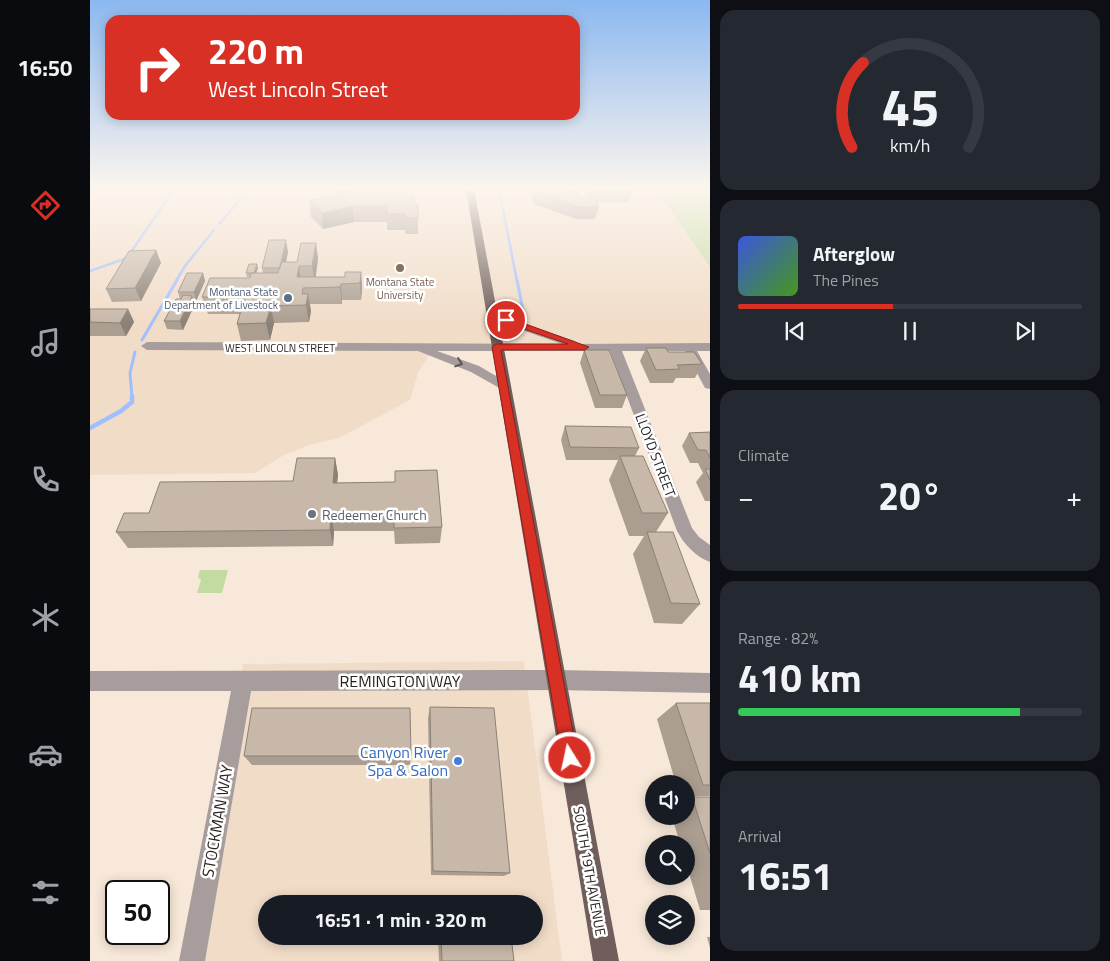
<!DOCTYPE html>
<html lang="en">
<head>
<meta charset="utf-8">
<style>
  body { margin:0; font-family:"Titillium Web",sans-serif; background:#242831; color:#f1f3f6; height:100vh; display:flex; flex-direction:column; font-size:19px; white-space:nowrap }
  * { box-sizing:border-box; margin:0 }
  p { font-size:16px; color:#9ea1a6 }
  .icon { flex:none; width:28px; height:28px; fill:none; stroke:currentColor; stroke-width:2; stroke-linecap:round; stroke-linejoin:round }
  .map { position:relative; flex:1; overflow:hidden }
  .panel { display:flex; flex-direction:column; gap:10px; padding:10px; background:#0d0f14; width:400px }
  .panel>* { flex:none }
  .guide { position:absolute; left:15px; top:15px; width:475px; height:105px; border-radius:15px; box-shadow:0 2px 12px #0003; background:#d93025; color:#fff; overflow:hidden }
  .buttons { position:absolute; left:555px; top:775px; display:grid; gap:10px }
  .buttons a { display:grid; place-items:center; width:50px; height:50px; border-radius:50%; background:#171b24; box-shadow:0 2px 12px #0003; font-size:25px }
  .speed { position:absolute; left:15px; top:880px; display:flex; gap:10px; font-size:25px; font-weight:700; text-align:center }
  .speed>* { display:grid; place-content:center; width:65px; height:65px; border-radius:50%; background:#171b24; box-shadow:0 2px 12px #0003; line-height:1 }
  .speed .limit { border:2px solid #111; border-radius:8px; background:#fff; color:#111 }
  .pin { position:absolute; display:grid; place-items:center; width:42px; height:42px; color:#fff; margin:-21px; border:2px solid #fff; border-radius:50%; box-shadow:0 1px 5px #0007 }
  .me { position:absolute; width:55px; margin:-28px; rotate:350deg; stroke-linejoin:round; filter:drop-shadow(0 0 4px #0008) }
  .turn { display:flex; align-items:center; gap:18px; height:105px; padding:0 20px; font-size:22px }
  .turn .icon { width:65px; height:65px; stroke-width:2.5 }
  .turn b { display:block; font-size:35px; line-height:42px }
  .big { font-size:38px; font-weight:700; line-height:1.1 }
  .panel .widget { flex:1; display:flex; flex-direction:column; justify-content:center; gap:8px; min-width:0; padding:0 18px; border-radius:15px; background:#242831 }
  .panel .dial { align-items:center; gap:0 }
  .dial svg { height:130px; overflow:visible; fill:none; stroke:#363941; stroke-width:7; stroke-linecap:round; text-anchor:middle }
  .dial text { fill:#f1f3f6; stroke:none }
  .song { display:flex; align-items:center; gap:15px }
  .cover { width:60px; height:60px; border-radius:8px; background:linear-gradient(135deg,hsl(230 70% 55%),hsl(100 70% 35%)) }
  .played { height:5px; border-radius:2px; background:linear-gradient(90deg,#d93025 45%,#363941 45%) }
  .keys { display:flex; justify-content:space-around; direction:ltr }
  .heat { display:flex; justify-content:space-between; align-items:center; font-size:28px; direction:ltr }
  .charge { height:8px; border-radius:4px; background:linear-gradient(90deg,#34c759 82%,#363941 0) }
  .trip { position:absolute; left:168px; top:895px; width:285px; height:50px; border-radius:25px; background:#171b24; box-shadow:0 2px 12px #0003; font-weight:700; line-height:50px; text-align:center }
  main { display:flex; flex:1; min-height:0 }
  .tabs { display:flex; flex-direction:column; width:90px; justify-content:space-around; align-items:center; background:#090b0e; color:#9ea1a6 }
  .tabs .icon { width:35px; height:35px }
  .tabs .current { color:#d93025 }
  .tabs b { font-size:22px; color:#f1f3f6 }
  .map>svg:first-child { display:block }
  .built { fill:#f1dcc8; fill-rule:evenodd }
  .green { fill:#c3dba0 }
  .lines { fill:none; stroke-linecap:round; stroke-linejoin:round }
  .stream-far2 { stroke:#a1bffd; stroke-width:2.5 }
  .stream-far1 { stroke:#a1bffd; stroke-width:3 }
  .stream { stroke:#a1bffd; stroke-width:4.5 }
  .minor { fill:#a79d9c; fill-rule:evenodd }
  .major { fill:#6f5e5b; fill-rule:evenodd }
  .wall { fill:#ab9e91 }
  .shaded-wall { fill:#8b8176 }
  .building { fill:#c7b8a9; stroke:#8b8176 }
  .oneway { stroke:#5c5451 }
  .route { fill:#d93025; stroke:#8d1f18 }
  .education-dot { fill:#8d6e63; stroke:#fff; stroke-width:2 }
  .service-dot { fill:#5c6f8a; stroke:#fff; stroke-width:2 }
  .worship-dot { fill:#6b7280; stroke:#fff; stroke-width:2 }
  .shop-dot { fill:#3f7fe0; stroke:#fff; stroke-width:2 }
  .labels { text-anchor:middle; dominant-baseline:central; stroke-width:5; stroke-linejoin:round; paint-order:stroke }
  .far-education-label { font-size:11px; fill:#785e54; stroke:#fff }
  .far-service-label { font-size:11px; fill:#4e5e75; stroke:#fff; text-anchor:end }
  .far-street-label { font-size:11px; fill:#2a241f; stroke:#fff }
  .street-label { font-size:14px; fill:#2a241f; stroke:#fff }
  .worship-label { font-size:14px; fill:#5b616d; stroke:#fff; text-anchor:start }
  .near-street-label { font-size:16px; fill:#2a241f; stroke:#fff }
  .near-shop-label { font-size:16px; fill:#366cbe; stroke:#fff; text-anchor:end }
</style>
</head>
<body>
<main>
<nav class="tabs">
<b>16:50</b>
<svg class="icon current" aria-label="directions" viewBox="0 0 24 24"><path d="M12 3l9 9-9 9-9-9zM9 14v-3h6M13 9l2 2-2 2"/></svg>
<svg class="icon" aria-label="music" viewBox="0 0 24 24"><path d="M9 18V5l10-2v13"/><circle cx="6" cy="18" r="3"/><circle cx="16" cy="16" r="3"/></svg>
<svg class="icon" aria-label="phone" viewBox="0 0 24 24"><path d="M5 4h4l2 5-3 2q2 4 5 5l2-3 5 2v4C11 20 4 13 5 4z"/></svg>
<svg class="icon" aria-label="climate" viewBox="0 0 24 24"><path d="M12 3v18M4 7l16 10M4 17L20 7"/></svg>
<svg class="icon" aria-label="car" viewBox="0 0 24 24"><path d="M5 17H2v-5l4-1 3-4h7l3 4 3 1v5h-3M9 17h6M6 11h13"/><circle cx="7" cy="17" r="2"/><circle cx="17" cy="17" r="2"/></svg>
<svg class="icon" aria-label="filters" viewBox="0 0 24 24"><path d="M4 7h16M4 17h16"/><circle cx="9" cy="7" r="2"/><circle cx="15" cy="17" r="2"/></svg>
</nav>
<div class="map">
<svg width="620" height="961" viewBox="0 0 620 961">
  <rect width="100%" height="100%" fill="#f8e8d9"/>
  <!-- built -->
  <path class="built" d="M0,189H620V346L344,347L328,373L320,400L249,438L222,444L194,455L165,473L0,475Z
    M434,661L472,961H96L153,664ZM176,904H444V936H176Z"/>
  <!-- green -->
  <path class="green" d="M566,189H620V267Z
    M110,570H138L132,593H107L111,580L108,577Z"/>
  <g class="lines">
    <!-- stream-far2 -->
    <path class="stream-far2" d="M409,189L427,281
      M129,224L159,189
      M0,271L37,258L84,189
      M86,281L95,266L124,230"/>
    <!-- stream-far1 -->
    <path class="stream-far1" d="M427,280L434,315
      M52,340L87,280
      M42,397L40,373L45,352"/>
    <!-- stream -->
    <path class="stream" d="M0,428L31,411L42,402V396"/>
    <!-- minor -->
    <path class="minor" d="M403,311L434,324L485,341L486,344L620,343V351H607L620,374V389L615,388L595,351H532L602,528L609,537L620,545V562C606,557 594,544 587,531L520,351H347L389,366L418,383L419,386L413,390L381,372L328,351L57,350L51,346L57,342L472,344L426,328L399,316L397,314L399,312Z
      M466,670L620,673V693L466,690L161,691L115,961H89L141,691H0V671Z"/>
    <!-- major -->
    <path class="major" d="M376,189H384L529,961H503Z"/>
  </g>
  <!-- wall -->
  <path class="wall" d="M242,189H314V196L324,205H328V234H315V230H297V222H264L233,229L221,217L219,201L248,195Z
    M440,189H475L488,192L487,195L492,197H498L497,193L498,189H541L542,191L539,202H506L509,207L505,219H486L444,204L440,193Z
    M226,243L228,259L225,277H255L271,272L272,289L271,300H252V304H220L221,311L219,322L184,323L180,340L151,341L147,324L150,314H118L112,297L160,278V277H157L156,273L168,268L166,273H173L172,268L198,252L196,262H207Z
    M66,250L71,263L51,301L22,302L16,289Z
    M113,273L115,281L106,301H104L105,304L93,330L77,329L74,321L90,299L88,292Z
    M0,309H38L44,322L36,336H0Z
    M556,348L578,352L612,364L605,378H586L583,383H560L550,361Z
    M494,350L537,395L532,408H505L490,363Z
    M475,426L549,448L545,456L578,513L566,532L610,604L592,624L564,623L543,554L554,536H539L519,480L528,460H476L471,440Z
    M620,432V501H615L606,482L613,473L608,463H600L592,446L599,433Z
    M245,458L248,475L247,483L352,527L350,543L305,544L304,531H244L243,546L38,548L26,532L203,481Z
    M586,703H620V796H596V784H586L567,719Z
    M340,707L420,873L414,876L341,875L338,718Z
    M154,756H321L320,765H162Z
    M602,797H620V910H610L596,863V844H590L582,816H596V800Z
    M348,936H421L424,961H349Z
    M617,937H620V948Z"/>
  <!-- shaded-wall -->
  <path class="shaded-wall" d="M263,206L264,222L233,229L232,213Z
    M196,240L198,252L192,280L190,268Z
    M226,243L228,259L225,283L222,266Z
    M66,250L71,263L51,301L45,288Z
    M167,264L168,268L165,277L164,273Z
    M209,266L211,283L207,277Z
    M271,272L272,289L271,300L270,283Z
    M113,273L115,281L106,301L104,292Z
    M251,284L252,300V304L250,287Z
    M218,294L221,311L219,322L216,305Z
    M102,296L105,304L93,330L90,321Z
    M181,306L184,323L180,340L176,323Z
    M38,309L44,322L36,336L30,323Z
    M245,458L248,475L245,500L243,483Z
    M241,515L244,531L243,546L240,530Z"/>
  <!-- building -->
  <path class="building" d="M259,189H314V196H324V205H328V218H315V214H297V206H263L232,213L219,201L262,192Z
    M445,189H475L488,192L484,194L492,197H503L509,207H489L446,192Z
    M504,189H541L542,191H505Z
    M179,240H196L190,268H172Z
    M211,243H226L222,266H209L207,277H255V272H271L270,283L251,284L250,287L213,288L212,294H218L216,305L181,306L176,323L147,324L155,297H112L120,278H160L161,273H188L191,262H207Z
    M66,250L45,288L16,289L39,251Z
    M159,264H167L164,273H156Z
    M97,273H113L104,292H88Z
    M93,295L102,296L90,321H74L86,299H91Z
    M0,309H38L30,323L0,322Z
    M556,348H576L578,352H604L612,364L587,365L590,369L566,370Z
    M494,350H519L537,395H510Z
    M475,426L541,427L549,448L480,447Z
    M620,432V458L616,450H608L599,433Z
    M530,456H553L578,513H552Z
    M207,458H245L243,483L305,482V471L347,470L352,527L304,528V515H241L240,530L26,532L34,513H59L70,482L203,481Z
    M615,469H620V480Z
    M557,532H583L610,604L581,603Z
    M586,703H620V785H613Z
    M340,707L404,708L420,873L343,871Z
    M162,708H320L321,756H154Z
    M602,797H620V853Z
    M351,936H421L424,961H352Z"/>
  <!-- one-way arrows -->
  <defs><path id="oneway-chevron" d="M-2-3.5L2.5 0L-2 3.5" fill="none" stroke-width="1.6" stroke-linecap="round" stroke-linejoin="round" transform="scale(1.25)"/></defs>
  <use class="oneway" href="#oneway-chevron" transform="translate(369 363) rotate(19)"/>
  <!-- sky -->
  <linearGradient id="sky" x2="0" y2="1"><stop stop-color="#8bb8f0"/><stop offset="0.58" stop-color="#fcf5ee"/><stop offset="1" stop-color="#fcf5ee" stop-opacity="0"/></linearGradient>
  <rect width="620" height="324" fill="url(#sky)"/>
  <!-- route -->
  <path class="route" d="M413,318H419L499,347L495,350H411L488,758L486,764L480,766L474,764L472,758L402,347L406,344H478L413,322Z"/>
  <!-- markers -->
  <circle class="education-dot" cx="310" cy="268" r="5"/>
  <circle class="service-dot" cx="198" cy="298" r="5"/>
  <circle class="worship-dot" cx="222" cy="514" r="5"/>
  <circle class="shop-dot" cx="368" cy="761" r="5"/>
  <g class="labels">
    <!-- far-education labels -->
    <g class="far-education-label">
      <text x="310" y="282">Montana State<tspan x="310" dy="13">University</tspan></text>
    </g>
    <!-- far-service labels -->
    <g class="far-service-label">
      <text x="188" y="292">Montana State<tspan x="188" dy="13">Department of Livestock</tspan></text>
    </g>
    <!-- far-street labels -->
    <g class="far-street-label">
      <text x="190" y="348">WEST LINCOLN STREET</text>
    </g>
    <!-- street labels -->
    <g class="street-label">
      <text transform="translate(566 455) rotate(69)">LLOYD STREET</text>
      <text transform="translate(500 871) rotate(80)">SOUTH 19TH AVENUE</text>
    </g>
    <!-- worship labels -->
    <g class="worship-label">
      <text x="232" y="514">Redeemer Church</text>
    </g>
    <!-- near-street labels -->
    <g class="near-street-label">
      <text x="310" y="681">REMINGTON WAY</text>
      <text transform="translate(127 821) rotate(-80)">STOCKMAN WAY</text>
    </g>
    <!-- near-shop labels -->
    <g class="near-shop-label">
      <text x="358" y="752">Canyon River<tspan x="358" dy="18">Spa &amp; Salon</tspan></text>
    </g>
  </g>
</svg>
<div class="buttons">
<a><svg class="icon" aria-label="sound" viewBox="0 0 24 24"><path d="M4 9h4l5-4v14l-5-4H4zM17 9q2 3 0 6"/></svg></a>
<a><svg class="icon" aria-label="search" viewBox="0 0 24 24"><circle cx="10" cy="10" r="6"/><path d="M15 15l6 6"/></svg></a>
<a><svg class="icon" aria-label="layers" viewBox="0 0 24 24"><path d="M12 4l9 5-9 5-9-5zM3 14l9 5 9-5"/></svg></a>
</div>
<div class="speed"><div class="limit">50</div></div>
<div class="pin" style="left:416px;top:320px;background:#d93025"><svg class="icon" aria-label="arrive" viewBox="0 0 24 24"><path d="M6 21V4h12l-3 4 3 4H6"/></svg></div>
<svg class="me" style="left:480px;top:758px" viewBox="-20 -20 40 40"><circle r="17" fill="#d93025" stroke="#fff" stroke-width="3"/><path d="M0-11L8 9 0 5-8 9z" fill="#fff"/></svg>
<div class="trip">16:51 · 1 min · 320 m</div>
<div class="guide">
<div class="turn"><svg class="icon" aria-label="right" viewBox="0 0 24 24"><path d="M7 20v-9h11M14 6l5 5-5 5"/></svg><div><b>220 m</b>West Lincoln Street</div></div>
</div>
</div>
<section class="panel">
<div class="widget dial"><svg viewBox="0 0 100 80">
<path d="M14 69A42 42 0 1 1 86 69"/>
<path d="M14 69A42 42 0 0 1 21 17" stroke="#d93025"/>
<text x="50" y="56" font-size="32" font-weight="700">45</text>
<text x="50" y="72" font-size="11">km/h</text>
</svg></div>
<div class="widget">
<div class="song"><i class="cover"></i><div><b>Afterglow</b><p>The Pines</p></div></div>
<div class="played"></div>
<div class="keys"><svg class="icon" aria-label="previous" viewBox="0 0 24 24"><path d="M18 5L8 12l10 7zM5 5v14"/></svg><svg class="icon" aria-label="pause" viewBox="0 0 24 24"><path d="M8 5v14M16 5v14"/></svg><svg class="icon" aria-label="next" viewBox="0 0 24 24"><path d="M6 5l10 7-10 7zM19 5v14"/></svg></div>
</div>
<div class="widget"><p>Climate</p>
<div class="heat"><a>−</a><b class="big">20°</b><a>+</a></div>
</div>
<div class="widget"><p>Range · 82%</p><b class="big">410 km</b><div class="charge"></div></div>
<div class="widget"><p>Arrival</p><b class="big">16:51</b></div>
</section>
</main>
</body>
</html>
